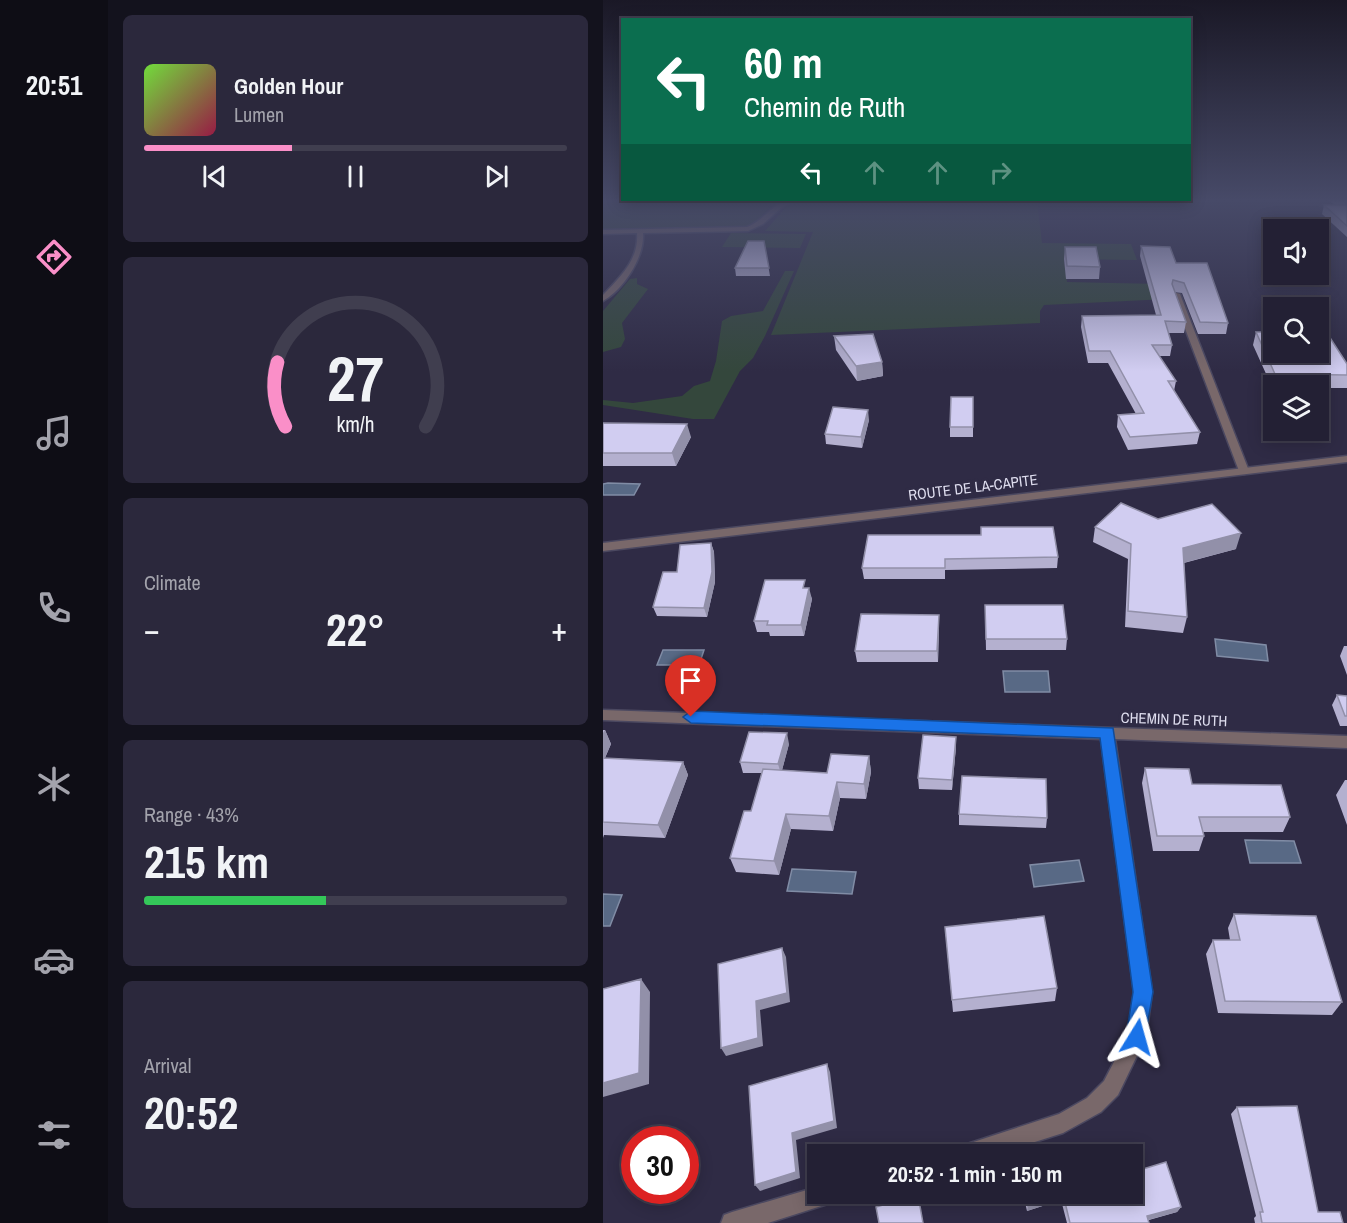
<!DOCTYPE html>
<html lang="en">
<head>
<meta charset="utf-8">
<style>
  body { margin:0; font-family:"Archivo Narrow",sans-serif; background:#2b283c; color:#f1f3f6; height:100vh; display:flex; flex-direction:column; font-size:22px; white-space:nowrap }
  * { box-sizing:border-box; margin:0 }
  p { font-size:20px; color:#a3a3ac }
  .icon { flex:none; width:33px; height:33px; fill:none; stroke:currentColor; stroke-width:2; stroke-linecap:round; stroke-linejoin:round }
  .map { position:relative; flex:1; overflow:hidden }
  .sheet { display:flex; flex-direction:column; gap:15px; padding:15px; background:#13121d; width:495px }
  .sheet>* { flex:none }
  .guide { position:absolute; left:18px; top:18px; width:570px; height:183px; border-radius:0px; box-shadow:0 3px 15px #0003,0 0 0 2px #403e4f; background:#0b6e4f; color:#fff; overflow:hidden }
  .tools { position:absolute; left:660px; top:219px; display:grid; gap:12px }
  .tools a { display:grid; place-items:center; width:66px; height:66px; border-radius:0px; background:#232034; box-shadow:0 3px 15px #0003,0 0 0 2px #403e4f; font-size:30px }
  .speed { position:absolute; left:18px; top:1126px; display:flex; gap:12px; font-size:30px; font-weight:700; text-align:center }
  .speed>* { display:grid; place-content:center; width:78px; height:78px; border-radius:50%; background:#232034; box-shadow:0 3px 15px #0003,0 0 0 2px #403e4f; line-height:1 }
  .speed .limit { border:9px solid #d22; background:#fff; color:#111 }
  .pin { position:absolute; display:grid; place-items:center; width:51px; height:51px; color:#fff; margin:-62px -26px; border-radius:50% 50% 50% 0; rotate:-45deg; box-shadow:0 0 6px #0007 }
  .pin .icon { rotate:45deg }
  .me { position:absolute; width:66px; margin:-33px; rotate:8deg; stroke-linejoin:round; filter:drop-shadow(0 0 4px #0008) }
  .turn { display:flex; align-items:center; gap:21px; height:126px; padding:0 24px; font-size:27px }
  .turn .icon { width:78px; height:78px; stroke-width:2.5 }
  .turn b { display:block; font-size:42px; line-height:51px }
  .lanes { display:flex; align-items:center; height:57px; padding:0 24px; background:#0003; justify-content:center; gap:30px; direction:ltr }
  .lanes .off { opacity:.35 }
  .big { font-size:45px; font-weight:800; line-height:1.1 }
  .sheet .widget { flex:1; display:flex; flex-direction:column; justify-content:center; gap:9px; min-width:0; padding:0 21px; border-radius:9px; background:#2b283c }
  .sheet .dial { align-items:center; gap:0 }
  .dial svg { height:156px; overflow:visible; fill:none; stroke:#403e4f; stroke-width:7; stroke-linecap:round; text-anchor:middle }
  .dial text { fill:#f1f3f6; stroke:none }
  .song { display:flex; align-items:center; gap:18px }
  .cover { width:72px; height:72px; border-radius:9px; background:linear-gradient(135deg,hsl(100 70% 55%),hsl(340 70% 35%)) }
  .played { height:6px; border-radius:3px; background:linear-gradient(90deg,#fa8fc8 35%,#403e4f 35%) }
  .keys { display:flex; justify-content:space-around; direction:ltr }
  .heat { display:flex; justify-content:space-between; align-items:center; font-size:33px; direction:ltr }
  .charge { height:9px; border-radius:4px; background:linear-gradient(90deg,#34c759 43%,#403e4f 0) }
  .trip { position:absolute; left:204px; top:1144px; width:336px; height:60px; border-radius:0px; background:#232034; box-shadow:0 3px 15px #0003,0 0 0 2px #403e4f; font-weight:800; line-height:60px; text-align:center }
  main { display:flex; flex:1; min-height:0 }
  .tab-bar { display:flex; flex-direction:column; width:108px; justify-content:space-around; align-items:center; background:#0e0d15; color:#a3a3ac }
  .tab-bar .icon { width:42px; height:42px }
  .tab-bar .current { color:#fa8fc8 }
  .tab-bar b { font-size:27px; color:#f1f3f6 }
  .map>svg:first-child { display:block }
  .green { fill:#34473c }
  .water { fill:#586985; stroke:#808ca5; stroke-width:1.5 }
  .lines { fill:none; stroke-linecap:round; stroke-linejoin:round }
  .minor-casing { stroke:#4b4860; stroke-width:3 }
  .tertiary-casing { stroke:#4b4860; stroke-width:3 }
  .minor { fill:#79686a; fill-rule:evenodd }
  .tertiary { fill:#79686a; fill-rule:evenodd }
  .wall { fill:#b4b0cf }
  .shaded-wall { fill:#9290a9 }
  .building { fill:#d1cdf1; stroke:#9290a9; stroke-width:1.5 }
  .route { fill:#1a73e8; stroke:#114b97; stroke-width:1.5 }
  .labels { text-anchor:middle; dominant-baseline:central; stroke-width:6; stroke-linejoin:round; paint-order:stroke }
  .street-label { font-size:15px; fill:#dfdeef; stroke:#2f2b45 }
</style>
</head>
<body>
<main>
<nav class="tab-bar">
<b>20:51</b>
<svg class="icon current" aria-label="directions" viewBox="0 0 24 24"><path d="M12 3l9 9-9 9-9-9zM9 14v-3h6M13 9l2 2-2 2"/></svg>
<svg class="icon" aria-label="music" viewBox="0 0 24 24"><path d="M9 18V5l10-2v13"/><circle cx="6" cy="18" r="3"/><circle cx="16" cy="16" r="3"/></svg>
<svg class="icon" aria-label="phone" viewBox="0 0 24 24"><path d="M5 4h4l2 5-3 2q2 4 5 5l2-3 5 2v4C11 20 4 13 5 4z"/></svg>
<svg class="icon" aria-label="climate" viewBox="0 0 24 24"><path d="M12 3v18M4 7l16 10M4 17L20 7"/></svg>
<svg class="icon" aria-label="car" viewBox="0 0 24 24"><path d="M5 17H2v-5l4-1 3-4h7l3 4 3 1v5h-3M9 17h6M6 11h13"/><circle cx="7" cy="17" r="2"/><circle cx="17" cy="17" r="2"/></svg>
<svg class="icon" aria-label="filters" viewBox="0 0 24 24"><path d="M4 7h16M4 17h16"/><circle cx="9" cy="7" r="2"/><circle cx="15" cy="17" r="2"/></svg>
</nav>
<section class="sheet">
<div class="widget">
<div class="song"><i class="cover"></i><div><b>Golden Hour</b><p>Lumen</p></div></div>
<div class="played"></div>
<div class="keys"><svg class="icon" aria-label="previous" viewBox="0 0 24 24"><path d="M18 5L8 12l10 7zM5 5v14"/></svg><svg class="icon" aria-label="pause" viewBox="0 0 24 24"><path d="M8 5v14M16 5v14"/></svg><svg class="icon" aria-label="next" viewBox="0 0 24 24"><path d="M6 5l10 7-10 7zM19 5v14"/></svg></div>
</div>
<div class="widget dial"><svg viewBox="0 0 100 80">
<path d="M14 69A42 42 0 1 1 86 69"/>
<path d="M14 69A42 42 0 0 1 10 36" stroke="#fa8fc8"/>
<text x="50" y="56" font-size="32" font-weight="700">27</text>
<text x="50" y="72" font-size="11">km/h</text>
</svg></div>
<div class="widget"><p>Climate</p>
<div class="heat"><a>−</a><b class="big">22°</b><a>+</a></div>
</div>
<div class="widget"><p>Range · 43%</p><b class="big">215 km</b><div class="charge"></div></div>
<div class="widget"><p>Arrival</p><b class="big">20:52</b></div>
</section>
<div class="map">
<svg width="744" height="1223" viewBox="0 0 744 1223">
  <rect width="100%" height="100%" fill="#2f2b45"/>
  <!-- green -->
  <path class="green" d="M0,199L180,200C164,205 158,220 144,228L0,229Z
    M260,200H434L439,243L528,244L534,260L461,259L464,282L557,284L565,299L441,305L437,311V323L168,335L210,232L162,231L187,203Z
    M128,233L203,234L197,248L119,247Z
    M182,271H191L162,336L150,358L137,371L111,419H90L0,405V400L30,403L79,396L91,386L107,381L113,361L119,321L128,316L160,311Z
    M34,278V284L45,289L19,323L22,339L18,347L0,352V311L27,279Z"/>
  <!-- water -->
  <path class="water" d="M0,484L5,483L37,484L31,495H0Z
    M612,639L663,645L665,661L614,656Z
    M60,650H101L96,665H54Z
    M400,671H445L447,692H402Z
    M642,840L691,841L698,863H647Z
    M476,860L481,881L431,887L427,865Z
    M189,869L253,872L249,894L184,891Z
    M0,894L19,895L7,926H0Z"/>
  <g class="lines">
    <defs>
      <path id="minor" d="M186,200H194L179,207L160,224L145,231L40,233C42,257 20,290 0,301V295C17,277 36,260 34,233L0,234V230L144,227C160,221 169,204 186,200Z
        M570,292L577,294L646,471L644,473L641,474L636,471L569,294Z
        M0,710L744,736V748L512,739L549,992L543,1037L515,1095L498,1112L460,1133L391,1155H349L352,1148L456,1114L484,1098L501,1081L525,1035L531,992L498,739L0,720Z
        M214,1187V1194H237L234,1201L165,1223H118L121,1215L129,1212Z"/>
      <path id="tertiary" d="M744,456V462L0,551V543Z"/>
    </defs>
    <!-- minor casing -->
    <use href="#minor" class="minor-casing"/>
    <!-- tertiary casing -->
    <use href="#tertiary" class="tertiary-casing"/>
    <!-- minor -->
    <use href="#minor" class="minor"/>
    <!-- tertiary -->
    <use href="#tertiary" class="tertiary"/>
  </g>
  <!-- wall -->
  <path class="wall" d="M724,199H744V237L719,214L721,205H732Z
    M161,241L167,276H133L132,268Z
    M538,246L573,263L625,323L623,334H595L579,293L572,292L583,322L581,333H565L569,345L567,356H556L573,381L571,391L597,432L594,444L525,450L514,427L515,415L533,414L505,363H485L478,327L479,316L553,315L537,256Z
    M462,247L497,267L496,279H463L461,259Z
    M653,332L744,364V388H716V386H670V387H669L650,345Z
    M231,336L279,362L280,376L254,381L233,350Z
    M370,397V437H347V427Z
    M266,420L259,448L223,444L222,434Z
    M0,423L88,437L73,466H0Z
    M555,519L633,549L581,563L584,617L580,633L522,627L525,559L490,542L492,527Z
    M265,535L455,557L454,568L342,570V579H261L259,568Z
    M108,543L111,552L112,582L104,617L54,616L50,607L74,572Z
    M204,588L209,599L201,636H167L166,632H154L151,621Z
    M382,605L464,639L463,650H383Z
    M336,626L335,662H254L252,651Z
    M741,646H744V675L737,656Z
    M734,695L744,696V726H737L729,705Z
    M0,730H2L8,744L2,758L80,762L85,775L62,838L1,835L0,838Z
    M186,744L179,770L224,773L266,756L268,772L263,799L237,798L230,831L188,829L176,875L133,872L127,858L148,811L159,773H140L137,762Z
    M353,747L349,790L316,789L315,778Z
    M542,768L589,784L687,817L680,832H600L601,836L596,851H550L539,783Z
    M742,780H744V825L733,795Z
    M356,814L444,818L443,828L356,825Z
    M631,914L739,1002L729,1015L615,1013L603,954L610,940H627L625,928Z
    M342,927L454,988L452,1001L350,1012Z
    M634,1107L715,1212L740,1223H652L651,1218L653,1216L628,1114Z
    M420,1194H530L578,1207L574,1212L546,1220V1223H464L458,1200L424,1211Z"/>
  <!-- shaded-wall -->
  <path class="shaded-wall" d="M279,362L280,376L254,381L253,366Z
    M265,410L266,420L259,448L258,437Z
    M84,424L88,437L73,466L69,453Z
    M638,533L633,549L576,564L580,548Z
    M108,543L111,552L112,582L104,617L101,608Z
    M206,588L209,599L201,636L198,625Z
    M336,615V626L335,662L334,651Z
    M2,730L8,744L0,762V733Z
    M184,733L186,744L178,774L175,764Z
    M353,737V747L349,790V780Z
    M266,756L268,772L263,799L261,784Z
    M80,762L85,775L62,838L55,825Z
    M234,782L237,798L230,831L226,816Z
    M183,814L188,829L176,875L171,861Z
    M179,948L183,957L187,1002L157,1010L160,1046L123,1056L118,1048L153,1001Z
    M38,979L47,992L46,1084L0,1097V1083Z
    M224,1064L227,1072L234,1128L193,1140L197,1178L157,1191L152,1185L189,1133Z
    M460,1194L458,1200L424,1211L425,1206Z
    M578,1207L574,1212L541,1221L544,1216Z"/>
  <!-- building -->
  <path class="building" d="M738,199H744V204Z
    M721,205H744V226Z
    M145,241H161L166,268H132Z
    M538,246L567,247L573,263H604L625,323L597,322L581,283L570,280L569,284L583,322L562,321L569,345H549L573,381H565L597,432L527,437L515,415L541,413L507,351H486L479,316L558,315Z
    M462,247H493L497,267L464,266Z
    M653,332H670V352H716V333H724L744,364V375L672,374Z
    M270,334L279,362L253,366L231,336Z
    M348,397H370V427H347Z
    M230,407L265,410L258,437L222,434Z
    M0,423L84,424L69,453H0Z
    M518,503L555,519L609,504L638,533L580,548L584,617L525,611L528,544L492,527Z
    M378,527H450L455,557L342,559V568H259L265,535H378Z
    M108,543L109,572L101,608L50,607L60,572H74L77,545Z
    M162,580H202L200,588H206L198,625H164L165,621H151Z
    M382,605H460L464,639H383Z
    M258,614L336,615L334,651H252Z
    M734,695L744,696V716H742Z
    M146,732L184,733L175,764L137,762Z
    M320,735L353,737L349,780L315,778Z
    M228,754L266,756L261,784L234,782L226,816L183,814L171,861L127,858L141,811H148L160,769L224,773Z
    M0,758L80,762L55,825L0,822Z
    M542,768L586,769L589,784L678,785L687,817H596L601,836H554Z
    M359,776L443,779L444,818L356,814Z
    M631,914L713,916L739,1002L622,1001L610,940H637Z
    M441,916L454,988L349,1000L342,927Z
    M179,948L184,993L153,1001L155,1038L118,1048L115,964Z
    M38,979L36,1073L0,1083V989Z
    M224,1064L231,1121L189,1133L193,1172L152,1185L146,1086Z
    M694,1106L715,1212H737L740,1223H659L657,1212H660L634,1107Z
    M563,1162L578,1207L544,1216L546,1223H467L460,1194L425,1206L422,1194H530V1172Z
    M315,1195L320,1223H276L273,1207Z"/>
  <!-- sky -->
  <linearGradient id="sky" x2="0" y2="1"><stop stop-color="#1a1826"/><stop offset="0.54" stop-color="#474a68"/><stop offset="1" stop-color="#474a68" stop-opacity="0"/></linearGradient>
  <rect width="744" height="371" fill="url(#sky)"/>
  <!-- route -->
  <path class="route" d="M88,711L510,728L550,992L541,1044L534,1047L526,1044L523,1037L530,992L497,738L88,723L80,717Z"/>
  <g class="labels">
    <!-- street labels -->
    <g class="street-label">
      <text transform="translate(370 487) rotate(-7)">ROUTE DE LA-CAPITE</text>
      <text transform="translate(571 719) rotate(2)">CHEMIN DE RUTH</text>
    </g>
  </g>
</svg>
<div class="tools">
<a><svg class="icon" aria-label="sound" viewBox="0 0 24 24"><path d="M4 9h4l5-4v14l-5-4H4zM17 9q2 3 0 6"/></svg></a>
<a><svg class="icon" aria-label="search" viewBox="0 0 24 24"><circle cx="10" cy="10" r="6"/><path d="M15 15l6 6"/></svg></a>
<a><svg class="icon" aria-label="layers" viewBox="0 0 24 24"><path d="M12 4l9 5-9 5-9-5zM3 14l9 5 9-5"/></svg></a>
</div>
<div class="speed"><div class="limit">30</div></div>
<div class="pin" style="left:88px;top:717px;background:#d93025"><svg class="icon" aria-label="arrive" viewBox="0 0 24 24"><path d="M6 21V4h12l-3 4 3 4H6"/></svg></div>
<svg class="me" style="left:534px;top:1037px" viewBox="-20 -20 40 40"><path d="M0-17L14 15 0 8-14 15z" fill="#1a73e8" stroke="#fff" stroke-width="4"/></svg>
<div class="trip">20:52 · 1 min · 150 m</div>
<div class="guide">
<div class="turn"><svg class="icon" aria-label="left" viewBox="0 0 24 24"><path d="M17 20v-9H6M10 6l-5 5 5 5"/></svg><div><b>60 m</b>Chemin de Ruth</div></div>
<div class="lanes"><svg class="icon" aria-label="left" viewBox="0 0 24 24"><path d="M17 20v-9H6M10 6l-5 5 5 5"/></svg><svg class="icon off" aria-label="ahead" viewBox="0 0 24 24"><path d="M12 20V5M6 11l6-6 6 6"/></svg><svg class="icon off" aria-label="ahead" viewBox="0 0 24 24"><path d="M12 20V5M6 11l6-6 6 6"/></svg><svg class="icon off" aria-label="right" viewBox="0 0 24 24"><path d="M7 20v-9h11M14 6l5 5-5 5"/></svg></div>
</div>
</div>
</main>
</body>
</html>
